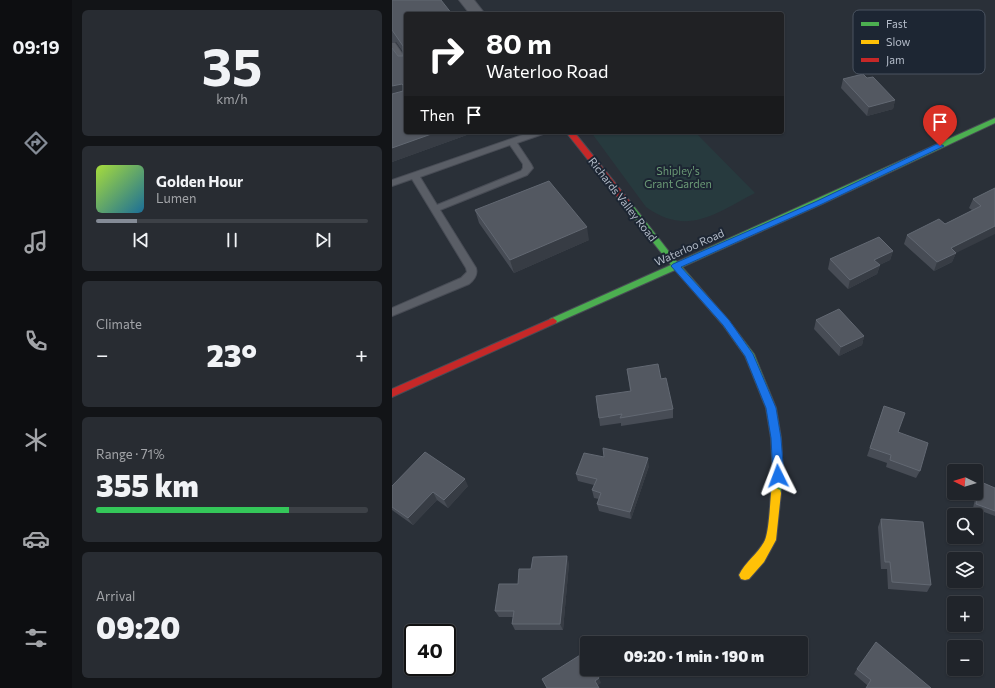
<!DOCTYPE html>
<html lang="en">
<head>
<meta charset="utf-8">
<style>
  body { margin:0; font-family:Commissioner,sans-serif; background:#282c32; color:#f1f3f6; height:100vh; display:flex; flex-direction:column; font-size:15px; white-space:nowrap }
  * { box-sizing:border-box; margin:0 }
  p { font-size:13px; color:#a2a4a8 }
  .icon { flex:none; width:22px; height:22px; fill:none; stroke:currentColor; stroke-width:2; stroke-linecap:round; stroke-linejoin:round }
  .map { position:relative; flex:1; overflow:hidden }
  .side { display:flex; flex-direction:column; gap:10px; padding:10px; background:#121417; width:320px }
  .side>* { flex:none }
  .hud { position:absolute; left:12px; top:12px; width:380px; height:122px; border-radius:4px; box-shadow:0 1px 3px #0004,0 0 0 1px #3d4147; background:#202124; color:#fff; overflow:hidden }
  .needle { width:26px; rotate:275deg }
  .fabs { position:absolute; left:555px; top:464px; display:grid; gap:8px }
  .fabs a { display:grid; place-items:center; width:36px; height:36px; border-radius:4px; background:#20242a; box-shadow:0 1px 3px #0004,0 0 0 1px #3d4147; font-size:20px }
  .speed { position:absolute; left:12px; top:624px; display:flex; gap:8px; font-size:20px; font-weight:700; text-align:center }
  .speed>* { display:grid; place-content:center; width:52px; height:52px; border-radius:50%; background:#20242a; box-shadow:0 1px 3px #0004,0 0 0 1px #3d4147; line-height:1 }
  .speed .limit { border:2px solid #111; border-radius:6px; background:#fff; color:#111 }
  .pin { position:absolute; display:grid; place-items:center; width:34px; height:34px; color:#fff; margin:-41px -17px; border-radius:50% 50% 50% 0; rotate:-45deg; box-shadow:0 0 4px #0007 }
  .pin .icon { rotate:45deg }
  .me { position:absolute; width:44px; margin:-22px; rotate:357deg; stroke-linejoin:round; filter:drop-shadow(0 0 3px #0008) }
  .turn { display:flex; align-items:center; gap:14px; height:84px; padding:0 16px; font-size:18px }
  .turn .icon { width:52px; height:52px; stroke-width:2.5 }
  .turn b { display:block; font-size:28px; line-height:34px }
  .then { display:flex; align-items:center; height:38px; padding:0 16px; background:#0003; gap:8px; font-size:15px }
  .big { font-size:30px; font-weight:800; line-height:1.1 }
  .side .widget { flex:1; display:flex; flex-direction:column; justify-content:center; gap:6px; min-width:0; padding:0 14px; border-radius:6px; background:#282c32 }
  .side .dial { align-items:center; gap:0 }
  .dial b { font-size:52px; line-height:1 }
  .song { display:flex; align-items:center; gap:12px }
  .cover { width:48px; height:48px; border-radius:6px; background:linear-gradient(135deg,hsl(80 70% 55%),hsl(200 70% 35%)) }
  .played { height:4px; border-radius:2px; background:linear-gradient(90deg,#848b96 15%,#3d4147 15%) }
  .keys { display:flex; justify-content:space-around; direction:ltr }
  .heat { display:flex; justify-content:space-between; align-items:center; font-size:22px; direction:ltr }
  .charge { height:6px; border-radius:3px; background:linear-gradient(90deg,#34c759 71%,#3d4147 0) }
  .trip { position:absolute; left:188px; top:636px; width:228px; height:40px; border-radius:4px; background:#20242a; box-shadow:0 1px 3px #0004,0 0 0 1px #3d4147; font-weight:800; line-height:40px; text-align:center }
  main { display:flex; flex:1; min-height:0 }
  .tabs { display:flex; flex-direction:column; width:72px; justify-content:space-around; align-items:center; background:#0d0e11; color:#a2a4a8 }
  .tabs .icon { width:28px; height:28px }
  .tabs .selected { color:#848b96 }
  .tabs b { font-size:18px; color:#f1f3f6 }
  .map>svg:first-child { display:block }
  .green { fill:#273a3e }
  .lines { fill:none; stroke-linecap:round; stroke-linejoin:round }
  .lane-casing { stroke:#484c55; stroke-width:2 }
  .street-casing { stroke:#484c55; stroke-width:2 }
  .fast-casing { stroke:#484c55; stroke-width:2 }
  .slow-casing { stroke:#484c55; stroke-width:2 }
  .jam-casing { stroke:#484c55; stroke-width:2 }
  .lane { fill:#5a5e66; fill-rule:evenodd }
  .street { fill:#5a5e66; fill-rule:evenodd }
  .fast { fill:#4caf50; fill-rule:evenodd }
  .slow { fill:#ffc107; fill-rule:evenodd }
  .jam { fill:#c62828; fill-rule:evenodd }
  .wall { fill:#474c55 }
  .shaded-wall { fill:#373c44 }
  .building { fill:#535861; stroke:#626872 }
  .route { fill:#1a73e8; stroke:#114b97 }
  .labels { text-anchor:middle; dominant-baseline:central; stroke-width:4; stroke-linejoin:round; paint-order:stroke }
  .park-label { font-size:11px; fill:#6b9a76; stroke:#1d2633 }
  .street-label { font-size:11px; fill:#b4bcc9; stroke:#1d2633 }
  .key { fill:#1d2633; stroke:#4a5360; stroke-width:1 }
  .key-label { font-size:11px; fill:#b4bcc9 }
</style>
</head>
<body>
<main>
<nav class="tabs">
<b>09:19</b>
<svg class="icon selected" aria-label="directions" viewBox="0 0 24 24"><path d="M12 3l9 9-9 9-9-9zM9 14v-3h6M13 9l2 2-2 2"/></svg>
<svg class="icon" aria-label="music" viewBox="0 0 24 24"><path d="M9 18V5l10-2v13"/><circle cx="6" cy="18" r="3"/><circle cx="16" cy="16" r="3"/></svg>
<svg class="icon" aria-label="phone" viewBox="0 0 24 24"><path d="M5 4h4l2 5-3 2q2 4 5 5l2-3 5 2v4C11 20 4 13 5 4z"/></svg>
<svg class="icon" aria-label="climate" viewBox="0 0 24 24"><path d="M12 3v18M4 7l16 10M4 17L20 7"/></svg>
<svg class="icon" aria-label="car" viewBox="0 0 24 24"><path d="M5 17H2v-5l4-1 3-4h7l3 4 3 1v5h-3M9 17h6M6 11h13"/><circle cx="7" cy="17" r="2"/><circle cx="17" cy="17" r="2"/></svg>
<svg class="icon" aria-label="filters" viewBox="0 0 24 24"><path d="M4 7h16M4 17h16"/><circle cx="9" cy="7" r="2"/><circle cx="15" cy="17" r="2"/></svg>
</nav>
<section class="side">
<div class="widget dial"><b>35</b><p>km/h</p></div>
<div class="widget">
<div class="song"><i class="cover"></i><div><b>Golden Hour</b><p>Lumen</p></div></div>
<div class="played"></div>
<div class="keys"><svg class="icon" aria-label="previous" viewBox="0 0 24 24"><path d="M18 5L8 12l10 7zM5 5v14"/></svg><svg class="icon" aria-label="pause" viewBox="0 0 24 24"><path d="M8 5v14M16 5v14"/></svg><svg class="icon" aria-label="next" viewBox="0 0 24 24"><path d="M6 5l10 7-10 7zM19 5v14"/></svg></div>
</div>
<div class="widget"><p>Climate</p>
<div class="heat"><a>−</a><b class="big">23°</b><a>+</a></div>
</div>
<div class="widget"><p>Range · 71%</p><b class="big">355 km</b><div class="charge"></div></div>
<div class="widget"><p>Arrival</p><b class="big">09:20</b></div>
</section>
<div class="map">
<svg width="603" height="688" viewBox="0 0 603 688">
  <rect width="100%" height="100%" fill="#2a3038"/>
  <!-- green -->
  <path class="green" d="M199,132H303L363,193C324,213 296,237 254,207Z"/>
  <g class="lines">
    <defs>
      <path id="lane" d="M0,43H3L14,59V67H11L0,51Z
        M139,132H152L151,134L125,143L139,164L141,168L135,175L48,210L84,268C86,275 82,280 77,284L0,316V308L69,278L75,272L74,268L20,179L0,186V180ZM118,145L131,164V168L129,171L45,205L28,177Z"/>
      <path id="street" d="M67,0H82L93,14H78Z"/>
      <path id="fast" d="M603,118V123L430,204L290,267L337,321L362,354L384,408L389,438L391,476L388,496L384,498L380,496L379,493L381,476L379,438L374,408L353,356L331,325L283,270L164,323H158L157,321L158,319L279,265L234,208L233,206L234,204H240L285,262Z"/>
      <path id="slow" d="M384,488L388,490L389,493L384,540L372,562L357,579L353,580L349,579L347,575C353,562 367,553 373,540C377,530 378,505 379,493L380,490Z"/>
      <path id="jam" d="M174,132H182L240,204L241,206L240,208H234Z
        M161,318L165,321L164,323L0,397V389Z"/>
    </defs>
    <!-- lane casing -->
    <use href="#lane" class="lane-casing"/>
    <!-- street casing -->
    <use href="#street" class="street-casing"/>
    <!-- fast casing -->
    <use href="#fast" class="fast-casing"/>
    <!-- slow casing -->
    <use href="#slow" class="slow-casing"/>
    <!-- jam casing -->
    <use href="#jam" class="jam-casing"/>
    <!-- lane -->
    <use href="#lane" class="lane"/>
    <!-- street -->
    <use href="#street" class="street"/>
    <!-- fast -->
    <use href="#fast" class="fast"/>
    <!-- slow -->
    <use href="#slow" class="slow"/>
    <!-- jam -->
    <use href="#jam" class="jam"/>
  </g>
  <!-- wall -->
  <path class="wall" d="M0,0H49L14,132H83L0,162V48L6,56H11V52L4,42H0Z
    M475,78L503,100L501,109L475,116L449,88L451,79Z
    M603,188L564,253L560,262L542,271L512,244L515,235L553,224L580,210L577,208L581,199Z
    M83,210L197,240L122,273L87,223Z
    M501,251L498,260L487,265H488L485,274L456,289L436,269L438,259Z
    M424,320L472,336L470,345L447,356L422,329Z
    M235,369L269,379L281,409V418L229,426V423L208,426L207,418L238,391Z
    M492,406L506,432L528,471L524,478L494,467L495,463L475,456Z
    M212,457L257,466L239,519L207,511L205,504L207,499L202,498L200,490L202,485L186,481L184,474Z
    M589,482L603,488V516L581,508L586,486Z
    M0,486H76L56,508L45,500L21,525L0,510Z
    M489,519L539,585L535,592L496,589L495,569H489L486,527Z
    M177,563L171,630H123L120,624L121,617H107L103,611L126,584L139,569Z
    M465,669L539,688L475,685L462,674Z"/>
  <!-- shaded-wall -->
  <path class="shaded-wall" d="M10,84L14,96L0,100V86Z
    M503,100L501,109L475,116L477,107Z
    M45,132H83L0,162V148Z
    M603,226V234L564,253L560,262L542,271L545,262L559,248Z
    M195,227L197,240L122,273L118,260Z
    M501,251L498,260L480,269L482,260Z
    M488,265L485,274L456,289L458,280Z
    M472,336L470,345L447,356L449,347Z
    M256,458L257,466L239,519L238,512Z
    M73,479L76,486L56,508L52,500Z
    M41,492L45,500L21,525L16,518Z
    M175,556L177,563L171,630L168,624Z
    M207,678L209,683L205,686L203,681Z"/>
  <!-- building -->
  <path class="building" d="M0,0H49L60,14H14V132H45L0,148V94L11,91V85L10,84L0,86V48L6,56H11V46L0,30Z
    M471,74L475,78L481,77L503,100L477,107L451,79Z
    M157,181L195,227L118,260L83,210Z
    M603,188V226L559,248L564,253L545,262L515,235L547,219L553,224L589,206L581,199Z
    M487,237L501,251L482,260L488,265L458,280L438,259Z
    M447,309L472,336L449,347L424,320Z
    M266,364L269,379L274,378L281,409L228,418L230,414L207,418L204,396L239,391L235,369Z
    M492,406L513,413L506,432L536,443L528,471L498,460L499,455L478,448Z
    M211,448L256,458L238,512L205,504L209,493L200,490L205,479L184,474L192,453L212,457Z
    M33,452L73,479L52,500L41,492L16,518L0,507V486Z
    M589,482L603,488V511L584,504Z
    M489,519L531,522L539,585L500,582L498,562H493Z
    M175,556L168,624H120L122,611H103L107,584H126L127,569H139L141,557Z
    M484,642L539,688H474L479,680L465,669Z
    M193,652L195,655V669H202L207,678L203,681L207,688H155L150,679Z"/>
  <!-- route -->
  <path class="route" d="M545,144H548L552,146L430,204L289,267L337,320L361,354L384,408L389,438L392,476L390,479L386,480L383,479L381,476L379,438L374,408L353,356L331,325L279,266L281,264L425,201Z"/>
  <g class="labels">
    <!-- park labels -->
    <g class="park-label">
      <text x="286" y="170">Shipley's<tspan x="286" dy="13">Grant Garden</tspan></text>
    </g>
    <!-- street labels -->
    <g class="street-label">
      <text transform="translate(231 199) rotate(52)">Richards Valley Road</text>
      <text transform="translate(297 247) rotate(-24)">Waterloo Road</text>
    </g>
  </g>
  <!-- legend -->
  <rect x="461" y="10" width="132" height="64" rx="6" class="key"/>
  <rect x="469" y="22" width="18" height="4" fill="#4caf50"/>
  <rect x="469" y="40" width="18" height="4" fill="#ffc107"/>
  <rect x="469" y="58" width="18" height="4" fill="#c62828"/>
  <g class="key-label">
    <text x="494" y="28">Fast</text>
    <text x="494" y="46">Slow</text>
    <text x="494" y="64">Jam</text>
  </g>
</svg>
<div class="fabs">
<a><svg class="needle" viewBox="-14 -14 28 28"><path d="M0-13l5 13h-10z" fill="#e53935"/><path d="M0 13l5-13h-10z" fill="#a2a4a8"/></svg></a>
<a><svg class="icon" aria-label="search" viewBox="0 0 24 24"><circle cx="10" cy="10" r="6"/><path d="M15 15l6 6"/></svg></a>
<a><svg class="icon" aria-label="layers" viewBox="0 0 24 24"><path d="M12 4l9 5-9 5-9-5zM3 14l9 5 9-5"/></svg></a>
<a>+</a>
<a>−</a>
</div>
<div class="speed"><div class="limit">40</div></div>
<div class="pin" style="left:548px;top:146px;background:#d93025"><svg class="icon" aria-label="arrive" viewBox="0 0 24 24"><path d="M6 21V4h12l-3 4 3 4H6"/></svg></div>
<svg class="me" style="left:386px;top:476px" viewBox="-20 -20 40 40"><path d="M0-17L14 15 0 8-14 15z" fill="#1a73e8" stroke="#fff" stroke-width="4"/></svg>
<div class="trip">09:20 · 1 min · 190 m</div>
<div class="hud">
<div class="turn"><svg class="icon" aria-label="right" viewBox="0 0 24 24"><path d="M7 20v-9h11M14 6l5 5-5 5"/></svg><div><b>80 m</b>Waterloo Road</div></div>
<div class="then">Then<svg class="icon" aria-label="arrive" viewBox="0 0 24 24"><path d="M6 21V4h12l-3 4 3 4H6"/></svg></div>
</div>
</div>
</main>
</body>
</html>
